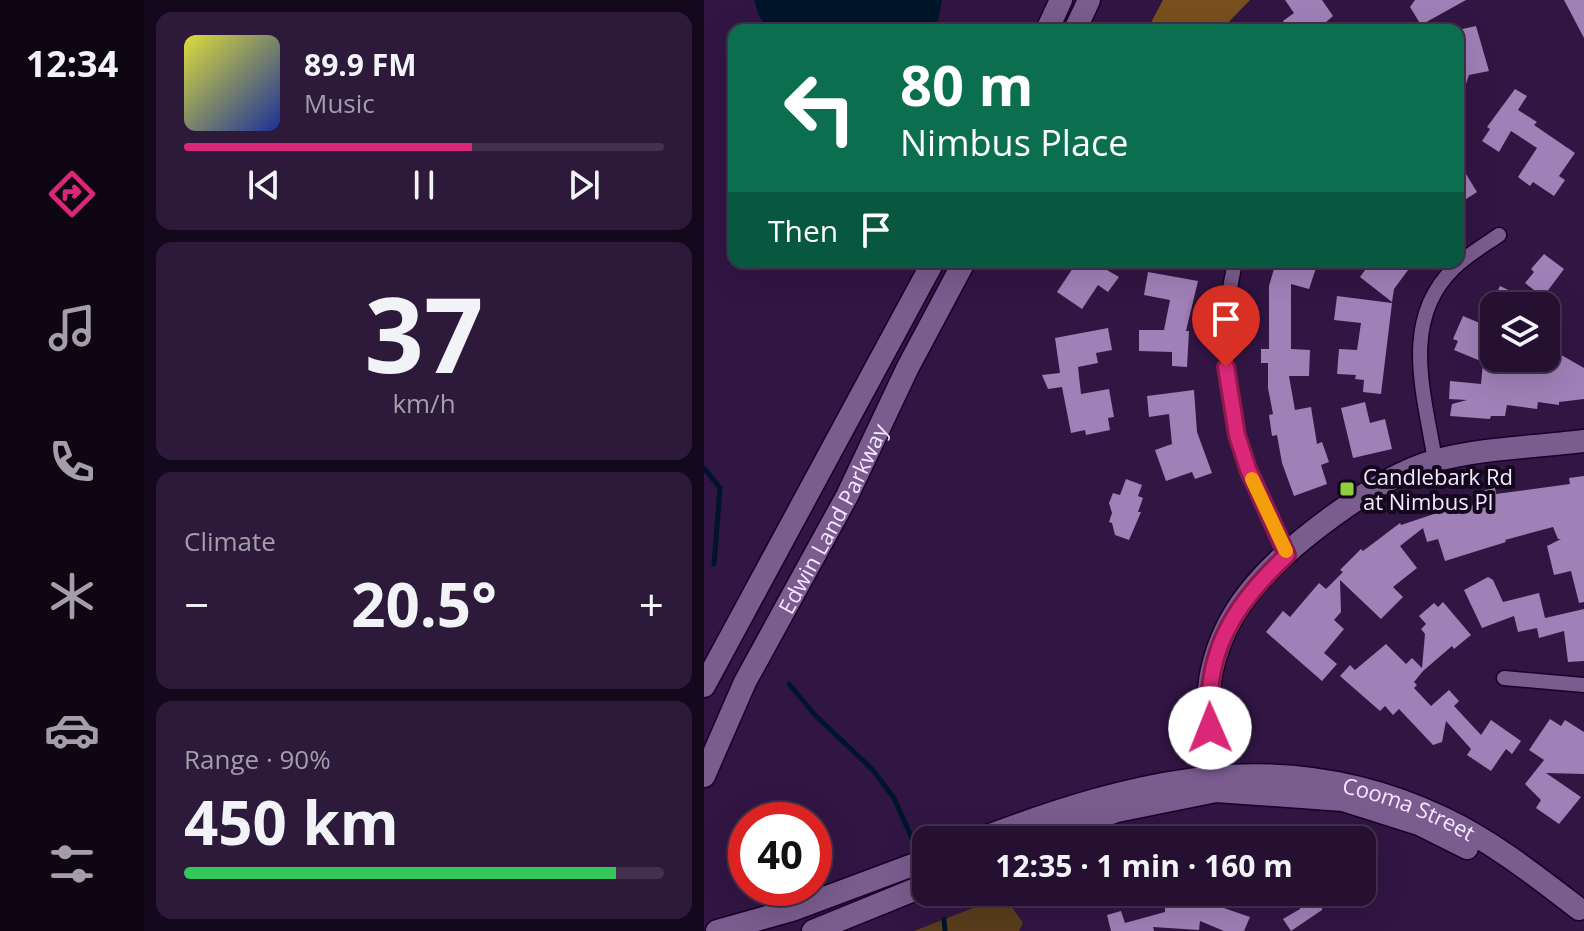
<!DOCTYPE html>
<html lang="en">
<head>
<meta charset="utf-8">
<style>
  body { margin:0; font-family:"Open Sans",sans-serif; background:#2d193a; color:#f1f3f6; height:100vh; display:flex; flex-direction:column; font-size:30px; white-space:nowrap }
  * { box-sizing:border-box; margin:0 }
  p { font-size:26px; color:#a39dac }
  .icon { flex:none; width:44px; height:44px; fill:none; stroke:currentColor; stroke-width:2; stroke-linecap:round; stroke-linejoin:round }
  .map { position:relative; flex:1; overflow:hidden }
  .sheet { display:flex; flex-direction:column; gap:12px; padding:12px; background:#14091c; width:560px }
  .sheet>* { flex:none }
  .hud { position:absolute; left:24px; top:24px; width:736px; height:244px; border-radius:16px; box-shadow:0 8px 32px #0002,0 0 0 2px #42304d; background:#0b6e4f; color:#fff; overflow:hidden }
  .controls { position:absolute; left:776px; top:292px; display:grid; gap:16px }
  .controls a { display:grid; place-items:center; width:80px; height:80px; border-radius:16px; background:#251032; box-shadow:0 8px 32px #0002,0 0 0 2px #42304d; font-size:40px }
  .speed { position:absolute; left:24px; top:802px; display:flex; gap:16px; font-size:40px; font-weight:700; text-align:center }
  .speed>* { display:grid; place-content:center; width:104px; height:104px; border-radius:50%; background:#251032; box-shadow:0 8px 32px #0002,0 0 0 2px #42304d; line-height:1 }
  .speed .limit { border:12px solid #d22; background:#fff; color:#111 }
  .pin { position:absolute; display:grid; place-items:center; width:68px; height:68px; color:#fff; margin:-82px -34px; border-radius:50% 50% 50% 0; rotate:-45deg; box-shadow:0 0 8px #0007 }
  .pin .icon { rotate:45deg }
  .me { position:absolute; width:88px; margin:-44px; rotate:359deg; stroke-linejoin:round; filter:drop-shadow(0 0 6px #0008) }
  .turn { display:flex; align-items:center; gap:28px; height:168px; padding:0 40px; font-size:36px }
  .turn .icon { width:104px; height:104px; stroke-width:2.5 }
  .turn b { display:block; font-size:56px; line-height:68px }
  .then { display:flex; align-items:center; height:76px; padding:0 40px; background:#0003; gap:16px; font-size:30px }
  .big { font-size:60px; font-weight:700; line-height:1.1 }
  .sheet .card { flex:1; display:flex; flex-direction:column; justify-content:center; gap:12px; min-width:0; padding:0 28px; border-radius:16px; background:#2d193a }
  .sheet .dial { align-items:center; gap:0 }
  .dial b { font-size:104px; line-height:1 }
  .song { display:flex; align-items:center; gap:24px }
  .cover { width:96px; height:96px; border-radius:12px; background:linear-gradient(135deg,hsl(60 70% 55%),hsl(230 70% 35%)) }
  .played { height:8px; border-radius:4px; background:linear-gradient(90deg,#db2777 60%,#42304d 60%) }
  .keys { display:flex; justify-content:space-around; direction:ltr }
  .heat { display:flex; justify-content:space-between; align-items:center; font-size:44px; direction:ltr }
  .charge { height:12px; border-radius:6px; background:linear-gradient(90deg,#34c759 90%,#42304d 0) }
  .trip { position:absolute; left:208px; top:826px; width:464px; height:80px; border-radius:16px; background:#251032; box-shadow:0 8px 32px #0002,0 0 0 2px #42304d; font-weight:700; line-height:80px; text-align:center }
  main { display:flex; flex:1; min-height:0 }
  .dock { display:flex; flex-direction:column; width:144px; justify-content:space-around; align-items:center; background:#0f0614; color:#a39dac }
  .dock .icon { width:56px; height:56px }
  .dock .selected { color:#db2777 }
  .dock b { font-size:36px; color:#f1f3f6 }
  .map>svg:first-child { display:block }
  .green { fill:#5a3e1c }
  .forest { fill:#77501d }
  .water { fill:#01152a }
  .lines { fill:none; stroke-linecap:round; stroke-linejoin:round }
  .stream { stroke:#01152a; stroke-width:5 }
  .building { fill:#9f80b7 }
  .street-casing { stroke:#190028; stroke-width:17 }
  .secondary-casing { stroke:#190028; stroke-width:25 }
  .street { stroke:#7a5c8f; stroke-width:14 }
  .secondary { stroke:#7a5c8f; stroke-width:22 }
  .route-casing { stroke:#8e194d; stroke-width:20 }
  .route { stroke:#db2777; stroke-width:14 }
  .slow { stroke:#f59e0b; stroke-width:14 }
  .poi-dot { fill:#90cd41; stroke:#13081b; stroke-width:3 }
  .labels { text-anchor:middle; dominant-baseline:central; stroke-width:8; stroke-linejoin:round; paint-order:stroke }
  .poi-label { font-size:22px; fill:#f4e7ff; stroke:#13081b; text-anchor:start }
  .street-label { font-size:22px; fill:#f4e7ff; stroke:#13081b }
</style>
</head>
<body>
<main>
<nav class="dock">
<b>12:34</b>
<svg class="icon selected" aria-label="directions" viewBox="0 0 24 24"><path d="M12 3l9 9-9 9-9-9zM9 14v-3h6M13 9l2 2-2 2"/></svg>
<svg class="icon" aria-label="music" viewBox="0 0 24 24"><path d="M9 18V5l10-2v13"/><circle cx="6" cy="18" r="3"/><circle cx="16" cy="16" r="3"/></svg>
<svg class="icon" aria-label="phone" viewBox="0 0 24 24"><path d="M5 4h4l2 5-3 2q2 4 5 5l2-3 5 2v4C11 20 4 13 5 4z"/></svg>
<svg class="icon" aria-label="climate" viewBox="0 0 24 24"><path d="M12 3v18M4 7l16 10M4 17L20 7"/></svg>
<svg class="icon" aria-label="car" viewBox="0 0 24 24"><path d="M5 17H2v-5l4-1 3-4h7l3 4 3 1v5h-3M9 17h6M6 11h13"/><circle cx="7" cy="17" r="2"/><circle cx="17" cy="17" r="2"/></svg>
<svg class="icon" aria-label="filters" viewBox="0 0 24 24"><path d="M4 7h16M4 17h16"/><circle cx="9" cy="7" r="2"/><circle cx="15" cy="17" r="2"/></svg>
</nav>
<section class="sheet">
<div class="card">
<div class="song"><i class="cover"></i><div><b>89.9 FM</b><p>Music</p></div></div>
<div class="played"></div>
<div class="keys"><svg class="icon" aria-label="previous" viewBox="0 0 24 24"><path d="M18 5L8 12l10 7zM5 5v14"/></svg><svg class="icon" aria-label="pause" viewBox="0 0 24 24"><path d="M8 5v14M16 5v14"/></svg><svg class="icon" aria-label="next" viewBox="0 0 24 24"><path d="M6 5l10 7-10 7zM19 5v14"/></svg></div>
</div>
<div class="card dial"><b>37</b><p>km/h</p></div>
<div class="card"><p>Climate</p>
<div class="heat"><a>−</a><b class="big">20.5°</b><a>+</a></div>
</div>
<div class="card"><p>Range · 90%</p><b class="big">450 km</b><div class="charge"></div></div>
</section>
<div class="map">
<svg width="880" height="931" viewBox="0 0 880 931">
  <rect width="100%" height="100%" fill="#311543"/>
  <!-- green -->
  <path class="green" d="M300,896L319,923L315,931H210Z"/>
  <!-- forest -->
  <path class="forest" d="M459,0H546L517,30H443Z"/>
  <!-- water -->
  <path class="water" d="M50,0H238L234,20L225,30H65L55,16Z"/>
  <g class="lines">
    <!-- stream -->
    <path class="stream" d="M0,468L16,488L10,564
      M85,684L112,716L168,769L190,798L211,845
      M240,919L241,931"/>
  </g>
  <!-- building -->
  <path class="building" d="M581,0H618L629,16L613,30H585L579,21L590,13Z
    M711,0H762L717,25L706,7Z
    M860,0H880V38Z
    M772,26L785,71L765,75L756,101H754V30Z
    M811,89L823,96L814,110L833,122L830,125L871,153L855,176L861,180L850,196L829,182L826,186L814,177L833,148L807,131L795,152L778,141L786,129L783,127Z
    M754,161L773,192L759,201L754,193Z
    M840,254L860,269L839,297L821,283L830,272L827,269Z
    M373,262H389L415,277L404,292L394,285L378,309L353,292Z
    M572,262H614L605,289L587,284V349L606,350L605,376H585L591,410L607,407L613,444L618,442L625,462L617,465L623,484L590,496L578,463L573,435L568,436L565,415L569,414L564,388V363H557V349H565V286Z
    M667,262H710L690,289L688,302L656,277Z
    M444,272L494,281L482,331H485L483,367L468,366V352L435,351V330H460L466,300L440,295Z
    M796,286L838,306H790V358L842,360L843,351L852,352L880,368V399L855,402V405L834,402L833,409L803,405L801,416H787L786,419L746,416L748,404L763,400L745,399L746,381L777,384L779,362L750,350L754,341L749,339L759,316L778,324Z
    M633,296L688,303L677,394L659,392L660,380L651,379L652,375L633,374L635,349L653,350L657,323L630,320Z
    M404,328L408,350L392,353L394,363L374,367L377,394L405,389L410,417L404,418L406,430L382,435L381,430L367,433L358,387L344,389L338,375L356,373L351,338Z
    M490,390L493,432L508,473L491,479L488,472L462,481L451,450L468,444L465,414L445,417L443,396Z
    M661,402L666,423L681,419L688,449L649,458L637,408Z
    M880,476V602L875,603L867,571L850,575L843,546L857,539H854L849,527L801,540L802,542L741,561L734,539L723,542L719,528L696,546L713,568L689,587L699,597L677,619L636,580L637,612L630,620L640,629L620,653L633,664L618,681L562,632L579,611L586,617L615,583L622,589L639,572L636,570L657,549L659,551L696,523L697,525L730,514L726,502L745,496L749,510L774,504L772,492L791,488L792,494L866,484L865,478Z
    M422,479L438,485L434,496L439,498L434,512H437L425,540L411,535L408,523L405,522L408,513L405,503L409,493L416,495Z
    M784,577L789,580L799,602L835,593L841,618L880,609V661L864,662L860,631L835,638L833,628L814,632L810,616L778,628L760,590Z
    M739,602L767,635L750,649L748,646L719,671L710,682L713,685L710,688L727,706L745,690L755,701L750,706L777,735L787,720L817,741L808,754L802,749L787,771L763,755L767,749L742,721L738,742L729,745L695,709L689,715L681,706L676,711L636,676L646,665L651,670L682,644L702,664L708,658L718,668L721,634L717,629L722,624L715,616L730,603L734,607Z
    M846,719L857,726L861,720L880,732V774L842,773L877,797L855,824L832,808L837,800L821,784L840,760L825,750Z
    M597,892H620L618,910L587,931L579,919L596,909Z
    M461,905L513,908L514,906L546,917L540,931H520L496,921L495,930L449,927L450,931H407L403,915L417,911L421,923L461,912Z"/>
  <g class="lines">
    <defs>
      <path id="street" d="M531,262C506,375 534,455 583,555
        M731,461C721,396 695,321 750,268C763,255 779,246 795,235
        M800,678L880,685"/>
      <g id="secondary">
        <path d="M343,30L357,0"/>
        <path d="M371,30L385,0"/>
        <path d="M0,686L229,262"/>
        <path id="s1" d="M0,776L41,682L143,496L204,367L260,262"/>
        <path d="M512,791C509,751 499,710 508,670C514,643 527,616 544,594C580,547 673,477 730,461C776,448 832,447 880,441"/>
        <path id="s2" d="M273,840C431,780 577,741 739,818C788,841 832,876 875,909"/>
        <path d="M333,840L413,811L512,791L639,800L715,824L763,848"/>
        <path d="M13,931L88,910L222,860"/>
        <path d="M109,931L222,885"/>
      </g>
    </defs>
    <!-- street casing -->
    <use href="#street" class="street-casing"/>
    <!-- secondary casing -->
    <use href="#secondary" class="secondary-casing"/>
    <!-- street -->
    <use href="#street" class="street"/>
    <!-- secondary -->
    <use href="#secondary" class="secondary"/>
  </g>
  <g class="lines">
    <defs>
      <path id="route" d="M506,728C499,653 530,604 583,555L544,469L533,435L522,367"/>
    </defs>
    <!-- route casing -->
    <use href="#route" class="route-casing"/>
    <!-- route -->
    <use href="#route" class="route"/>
    <!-- slow -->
    <path class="slow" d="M548,479L582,551"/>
  </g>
  <!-- markers -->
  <rect class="poi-dot" x="635" y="481" width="16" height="16" rx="4"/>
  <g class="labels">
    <!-- poi labels -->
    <g class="poi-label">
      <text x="659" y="476">Candlebark Rd<tspan x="659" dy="25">at Nimbus Pl</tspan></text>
    </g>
    <!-- street labels -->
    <g class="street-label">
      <text stroke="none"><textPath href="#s1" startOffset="288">Edwin Land Parkway</textPath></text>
      <text stroke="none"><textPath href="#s2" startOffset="446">Cooma Street</textPath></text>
    </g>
  </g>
</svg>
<div class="controls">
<a><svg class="icon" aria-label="layers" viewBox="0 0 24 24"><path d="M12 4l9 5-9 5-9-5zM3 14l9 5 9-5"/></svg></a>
</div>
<div class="speed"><div class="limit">40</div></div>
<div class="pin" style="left:522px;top:367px;background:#d93025"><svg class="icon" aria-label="arrive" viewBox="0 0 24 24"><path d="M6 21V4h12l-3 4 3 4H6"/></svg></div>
<svg class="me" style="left:506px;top:728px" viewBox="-20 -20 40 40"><circle r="19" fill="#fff"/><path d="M0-13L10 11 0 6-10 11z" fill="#db2777"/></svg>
<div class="trip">12:35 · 1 min · 160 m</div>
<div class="hud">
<div class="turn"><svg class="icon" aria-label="left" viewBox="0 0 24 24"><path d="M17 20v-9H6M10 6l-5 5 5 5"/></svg><div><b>80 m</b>Nimbus Place</div></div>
<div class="then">Then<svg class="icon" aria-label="arrive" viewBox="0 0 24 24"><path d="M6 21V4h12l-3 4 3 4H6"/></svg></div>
</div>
</div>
</main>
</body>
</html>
